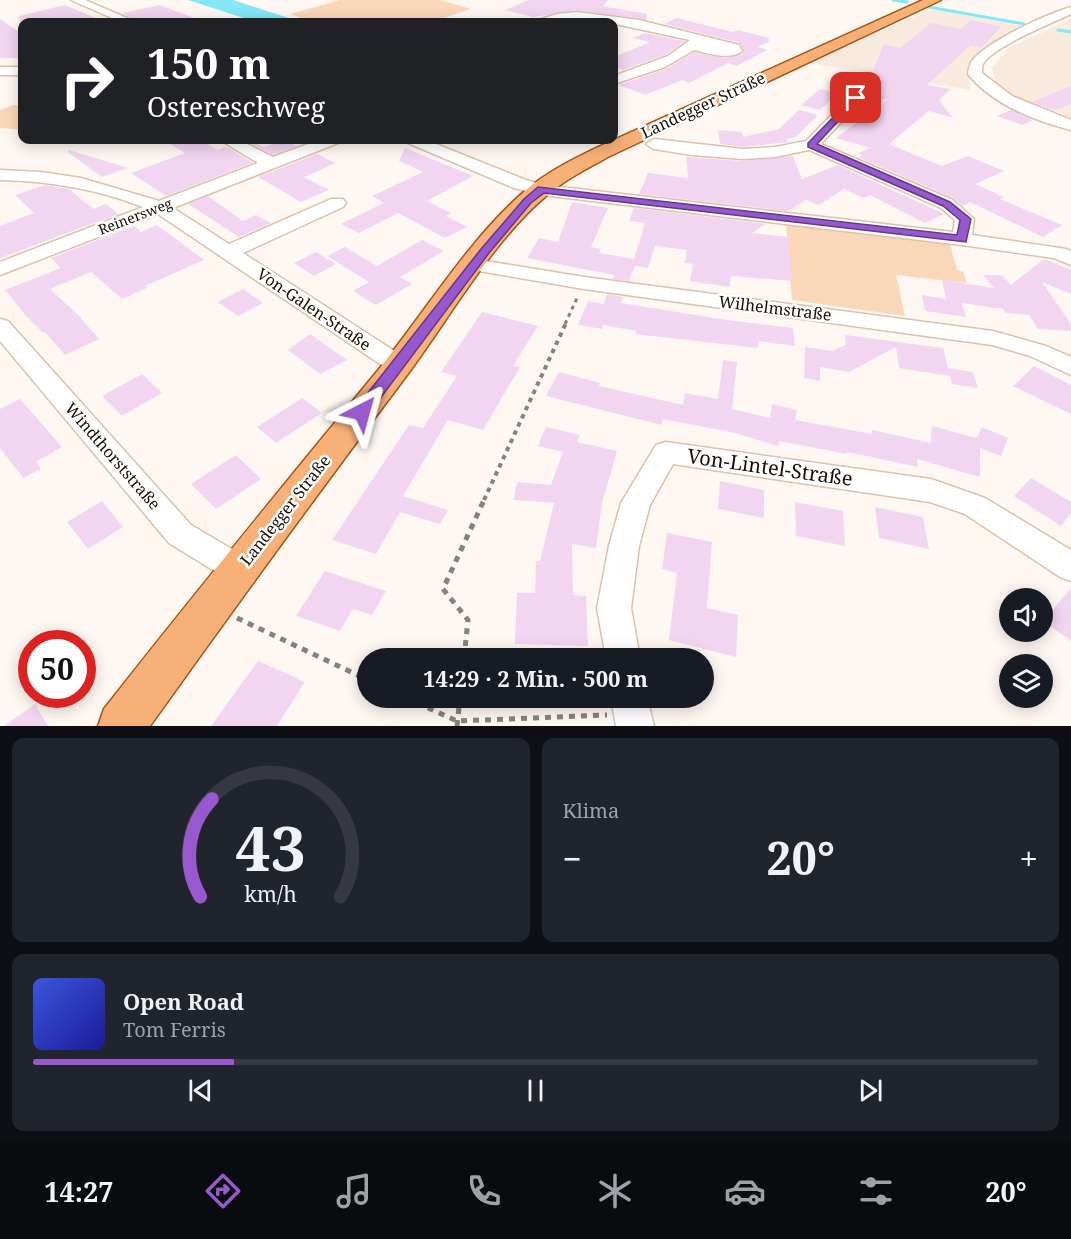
<!DOCTYPE html>
<html lang="de">
<head>
<meta charset="utf-8">
<style>
  body { margin:0; font-family:"Noto Serif",serif; background:#20242c; color:#f1f3f6; height:100vh; display:flex; flex-direction:column; font-size:22px; white-space:nowrap }
  * { box-sizing:border-box; margin:0 }
  p { font-size:20px; color:#9ea1a6 }
  .icon { flex:none; width:33px; height:33px; fill:none; stroke:currentColor; stroke-width:2; stroke-linecap:round; stroke-linejoin:round }
  .map { position:relative; height:726px; overflow:hidden }
  .panel { display:flex; flex-direction:column; gap:12px; padding:12px; background:#0d0f14; flex:1 }
  .panel>* { flex:none }
  .guide { position:absolute; left:18px; top:18px; width:600px; height:126px; border-radius:12px; box-shadow:0 3px 15px #0003; background:#202124; color:#fff; overflow:hidden }
  .controls { position:absolute; left:999px; top:588px; display:grid; gap:12px }
  .controls a { display:grid; place-items:center; width:54px; height:54px; border-radius:50%; background:#171b24; box-shadow:0 3px 15px #0003; font-size:30px }
  .speed { position:absolute; left:18px; top:630px; display:flex; gap:12px; font-size:30px; font-weight:700; text-align:center }
  .speed>* { display:grid; place-content:center; width:78px; height:78px; border-radius:50%; background:#171b24; box-shadow:0 3px 15px #0003; line-height:1 }
  .speed .limit { border:9px solid #d22; background:#fff; color:#111 }
  .pin { position:absolute; display:grid; place-items:center; width:51px; height:51px; color:#fff; margin:-26px; border-radius:12px; box-shadow:0 3px 9px #0006 }
  .me { position:absolute; width:66px; margin:-33px; rotate:39deg; stroke-linejoin:round; filter:drop-shadow(0 0 4px #0008) }
  .turn { display:flex; align-items:center; gap:21px; height:126px; padding:0 30px; font-size:27px }
  .turn .icon { width:78px; height:78px; stroke-width:2.5 }
  .turn b { display:block; font-size:42px; line-height:51px }
  .big { font-size:45px; font-weight:700; line-height:1.1 }
  .panel .card { flex:1; display:flex; flex-direction:column; justify-content:center; gap:9px; min-width:0; padding:0 21px; border-radius:12px; background:#20242c }
  .panel .dial { align-items:center; gap:0 }
  .dial svg { height:156px; overflow:visible; fill:none; stroke:#363941; stroke-width:7; stroke-linecap:round; text-anchor:middle }
  .dial text { fill:#f1f3f6; stroke:none }
  .song { display:flex; align-items:center; gap:18px }
  .cover { width:72px; height:72px; border-radius:9px; background:linear-gradient(135deg,hsl(230 70% 55%),hsl(240 70% 35%)) }
  .played { height:6px; border-radius:3px; background:linear-gradient(90deg,#9858ce 20%,#363941 20%) }
  .keys { display:flex; justify-content:space-around; direction:ltr }
  .heat { display:flex; justify-content:space-between; align-items:center; font-size:33px; direction:ltr }
  .panel .tiles { flex:1; display:grid; gap:12px; grid-template-columns:1fr 1fr }
  .card:last-child { grid-column:span 2 }
  .trip { position:absolute; left:357px; top:648px; width:357px; height:60px; border-radius:30px; background:#171b24; box-shadow:0 3px 15px #0003; font-weight:700; line-height:60px; text-align:center }
  .tabs { display:flex; height:96px; justify-content:space-around; align-items:center; background:#090b0e; color:#9ea1a6 }
  .tabs .icon { width:42px; height:42px }
  .tabs .selected { color:#9858ce }
  .tabs b { font-size:27px; color:#f1f3f6 }
  .map>svg:first-child { display:block }
  .built { fill:#f9eade }
  .green { fill:#fbd7ba }
  .water { fill:#83e7f8 }
  .lines { fill:none; stroke-linecap:round; stroke-linejoin:round }
  .stream { stroke:#83e7f8; stroke-width:3 }
  .building { fill:#f2d5f0 }
  .minor-casing { stroke:#dfc1a9; stroke-width:3 }
  .major-casing { stroke:#a65515; stroke-width:3 }
  .path-far2 { stroke:#8a817b; stroke-width:3; stroke-dasharray:4 4; stroke-linecap:butt }
  .path-far1 { stroke:#8a817b; stroke-width:4; stroke-dasharray:4.5 4.5; stroke-linecap:butt }
  .path { stroke:#8a817b; stroke-width:5; stroke-dasharray:6 6; stroke-linecap:butt }
  .minor { fill:#fff; fill-rule:evenodd }
  .major { fill:#f7b077; fill-rule:evenodd }
  .route { fill:#9858ce; stroke:#633986; stroke-width:1.5 }
  .labels { text-anchor:middle; dominant-baseline:central; stroke-width:5; stroke-linejoin:round; paint-order:stroke }
  .far-street-label { font-size:14px; fill:#1a0f07; stroke:#fff }
  .street-label { font-size:16px; fill:#1a0f07; stroke:#fff }
  .near-street-label { font-size:20px; fill:#1a0f07; stroke:#fff }
</style>
</head>
<body>
<div class="map">
<svg width="1071" height="726" viewBox="0 0 1071 726">
  <rect width="100%" height="100%" fill="#fef7f2"/>
  <!-- built -->
  <path class="built" d="M931,9L1024,26L989,44L974,56L967,70L970,90L810,63Z
    M1071,19V121L1035,107L996,85L992,68L1007,49Z"/>
  <!-- green -->
  <path class="green" d="M340,0H440L471,9L431,22H312L290,14Z
    M13,105L22,106V130L0,128V110Z
    M786,225L950,244L957,270L963,272L967,283L896,275L905,316L792,300Z"/>
  <!-- water -->
  <path class="water" d="M188,0H233L301,22H256Z"/>
  <g class="lines">
    <!-- stream -->
    <path class="stream" d="M893,0L907,2
      M929,7L1024,24
      M1058,30L1071,32"/>
  </g>
  <!-- building -->
  <path class="building" d="M529,0H608L603,6L647,14L646,20L577,10L533,17L505,10Z
    M65,5L105,22H20L19,16Z
    M160,5L202,21V22H138L122,13Z
    M677,18L733,32L738,30L770,38L767,40L770,41L758,47L767,50L737,66L728,63L689,83L682,80L645,95L619,85L666,69L694,52L725,58L738,56L744,52L740,43L664,24Z
    M0,19L22,34V58H0Z
    M971,20L1001,27L981,48L971,45L927,85L950,89L939,100L953,118L929,111L889,144L942,166L968,156L1004,171L975,184L1004,197L1000,199L1062,225L1043,237L970,202L963,206L954,198L858,157L863,155L858,153L870,148L836,138L887,100L863,94L884,44L900,48L931,23L961,29Z
    M645,33L685,41L667,54L623,70L614,66V57L650,42L633,38Z
    M1071,86V104L1062,108L1054,110L1032,102Z
    M820,89L839,93L820,110L801,105Z
    M799,110L818,115L796,137L786,139L788,142L743,147L720,144L718,130L742,132L743,137L779,129Z
    M1011,110L1028,118L1033,120L1022,125L997,116Z
    M164,140H200L218,150L225,147L232,150L253,163L166,196L131,173L185,153Z
    M284,140L297,146L273,155L250,143L253,142L264,147Z
    M405,148L473,176L427,201L451,213L446,216L467,227L445,238L398,213L359,233L341,224L384,203L372,196L423,172L399,161Z
    M69,150L128,168L102,177L68,152Z
    M317,154L336,163L304,177L329,190L301,202L258,177Z
    M793,156L802,179L838,165L944,214L925,223L870,195L863,198L844,189L819,205L806,200L788,211L639,194L648,173L688,178L686,157L743,161Z
    M45,185L69,189L93,209L106,204L118,214L0,258V226L34,213L15,195Z
    M208,196L243,221L256,215L271,223L239,237L188,204Z
    M572,202L608,208L591,247L601,249L599,253L634,259L645,223L629,221L634,208L766,224L752,233L788,237L792,281L731,276L730,287L690,281L693,264L685,263L687,250L655,246L648,268L635,266L629,281L613,279L614,275L527,258L539,238L558,242Z
    M157,225L204,260L145,286L147,288L122,299L91,272L50,289L79,316L99,339L65,355L45,332L43,333L26,316L5,290L61,268L51,258L134,226L141,232Z
    M422,240L444,251L400,277L412,284L376,305L353,291L369,282L327,256L345,247L377,266Z
    M316,252L336,264L314,276L294,263Z
    M1044,259L1071,270V294L1042,282L1071,324V331L1038,329L1029,315L1006,313L1003,309L962,303L966,317L925,311L922,295L946,299L942,280L994,288L983,275H1002L1011,285Z
    M243,289L263,303L238,316L218,302Z
    M607,294L623,297L621,303L727,320L793,328L795,346L758,341V348L635,334L637,331L603,325L602,329L578,325L588,301L604,304Z
    M482,312L538,326L513,366L520,367L483,430L448,420L403,496L448,510L440,524L400,512L376,554L332,540L409,425L423,428L457,376L441,372Z
    M310,334L347,360L320,374L288,350Z
    M845,335L943,348L950,376L899,368L896,347L849,372L820,367V381L804,378L805,347L832,351L846,345Z
    M723,360L737,362L732,409L770,418L772,404L797,410L795,420L872,434V430L931,443L932,426L977,438L982,427L1008,438L1001,456L980,448V477L917,459L918,467L847,452V454L779,441L778,446L735,433L663,419L662,425L546,396L559,372L600,383L599,386L683,405L685,393L718,399Z
    M1034,366L1071,385V414L1013,386Z
    M948,368L973,372L978,388L952,384Z
    M142,374L162,393L122,416L102,396Z
    M302,398L322,413L276,443L257,427Z
    M20,399L62,447L36,462L41,469L23,478L0,448V409Z
    M546,427L580,435L577,442L617,451L602,503L596,548L572,544L573,595L586,596L588,646L515,644L517,593H535L536,561H540L554,503L514,500L517,482L551,485L563,452L538,446Z
    M236,455L261,479L216,509L191,484Z
    M1031,478L1071,502V513L1061,526L1014,496Z
    M720,481L764,490V518L718,509Z
    M102,501L123,527L88,549L67,522Z
    M795,502L843,511L845,546L796,536Z
    M875,507L923,517L929,549L879,538Z
    M667,533L712,542L707,608L738,615L736,657L669,640L677,573L662,569Z
    M325,571L386,591L372,615L353,609L340,631L296,616Z
    M1071,588V641L1043,621Z
    M258,661L305,682L277,726H211Z
    M35,704L48,726H4Z"/>
  <g class="lines">
    <defs>
      <path id="minor" d="M71,0H85L136,22H121Z
        M1071,7V14C1052,23 992,47 983,64C982,66 982,71 982,73L1012,96L1071,120V130C1035,121 992,104 968,74C969,69 969,65 972,61C987,41 1047,14 1071,7Z
        M577,12L639,20L739,45L742,51C730,61 708,53 694,50L665,67L614,84V76L668,56L690,40L597,20L532,22L557,14Z
        M0,67H22V75H0Z
        M856,94L863,98L861,101L821,144L953,200L974,219L972,235L1066,249L1071,251V265L1054,258L962,245L542,195L514,188L408,143L406,140H426L526,180L543,185L953,232L955,220L941,208L809,150L775,157L743,159L692,155L654,149L646,144L654,139L743,149L775,147L806,141L851,95Z
        M220,140H239L273,157L319,140H340L338,143L173,208L229,244L331,199H343L346,203L343,207L243,253L396,352L409,357L413,363L409,369L401,371L380,364L158,214L0,275V262L143,207C97,189 49,181 0,180V170L41,172L81,178L159,201L258,163Z
        M474,259L584,277L993,331L1046,346L1071,357V375L1030,356L992,345L584,289L467,269L464,265L467,261Z
        M0,319L8,321L191,525L230,548L253,555L258,565L253,575L242,579L211,569L169,543L0,341Z
        M666,442L931,479L985,498L1071,550V581L1060,577L965,514L930,502L673,464L650,505L639,546L631,608L640,658H606L597,608L609,546L621,503L656,445Z
        M611,698H647L654,726H616Z"/>
      <path id="major" d="M923,0H941L610,156C588,168 564,180 545,197C491,242 445,326 401,383C316,496 232,611 150,726H98L104,709C194,594 286,482 379,369C426,311 469,239 526,190C547,172 572,160 596,148Z"/>
    </defs>
    <!-- minor casing -->
    <use href="#minor" class="minor-casing"/>
    <!-- major casing -->
    <use href="#major" class="major-casing"/>
    <!-- path-far2 -->
    <path class="path-far2" d="M565,324L578,296"/>
    <!-- path-far1 -->
    <path class="path-far1" d="M484,500L566,323"/>
    <!-- path -->
    <path class="path" d="M237,618L368,680
      M464,658L468,620L443,589L485,498
      M406,698L457,721L607,715
      M457,726L460,698"/>
    <!-- minor -->
    <use href="#minor" class="minor"/>
    <!-- major -->
    <use href="#major" class="major"/>
  </g>
  <!-- route -->
  <path class="route" d="M853,97L860,98L817,144L950,202L971,219L966,242L544,193L531,203L489,253L367,416H356L354,412L356,408L481,249L524,199L538,187L957,235L960,220L943,206L808,147V143Z"/>
  <g class="labels">
    <!-- far-street labels -->
    <g class="far-street-label">
      <text transform="translate(135 216) rotate(-21)">Reinersweg</text>
    </g>
    <!-- street labels -->
    <g class="street-label">
      <text transform="translate(703 105) rotate(-25)">Landegger Straße</text>
      <text transform="translate(775 308) rotate(7)">Wilhelmstraße</text>
      <text transform="translate(314 309) rotate(34)">Von-Galen-Straße</text>
      <text transform="translate(113 456) rotate(49)">Windthorststraße</text>
      <text transform="translate(285 510) rotate(-52)">Landegger Straße</text>
    </g>
    <!-- near-street labels -->
    <g class="near-street-label">
      <text transform="translate(770 467) rotate(8)">Von-Lintel-Straße</text>
    </g>
  </g>
</svg>
<div class="controls">
<a><svg class="icon" aria-label="sound" viewBox="0 0 24 24"><path d="M4 9h4l5-4v14l-5-4H4zM17 9q2 3 0 6"/></svg></a>
<a><svg class="icon" aria-label="layers" viewBox="0 0 24 24"><path d="M12 4l9 5-9 5-9-5zM3 14l9 5 9-5"/></svg></a>
</div>
<div class="speed"><div class="limit">50</div></div>
<div class="pin" style="left:856px;top:98px;background:#d93025"><svg class="icon" aria-label="arrive" viewBox="0 0 24 24"><path d="M6 21V4h12l-3 4 3 4H6"/></svg></div>
<svg class="me" style="left:362px;top:412px" viewBox="-20 -20 40 40"><path d="M0-17L14 15 0 8-14 15z" fill="#9858ce" stroke="#fff" stroke-width="4"/></svg>
<div class="trip">14:29 · 2 Min. · 500 m</div>
<div class="guide">
<div class="turn"><svg class="icon" aria-label="right" viewBox="0 0 24 24"><path d="M7 20v-9h11M14 6l5 5-5 5"/></svg><div><b>150 m</b>Ostereschweg</div></div>
</div>
</div>
<section class="panel">
<div class="tiles">
<div class="card dial"><svg viewBox="0 0 100 80">
<path d="M14 69A42 42 0 1 1 86 69"/>
<path d="M14 69A42 42 0 0 1 20 19" stroke="#9858ce"/>
<text x="50" y="56" font-size="32" font-weight="700">43</text>
<text x="50" y="72" font-size="11">km/h</text>
</svg></div>
<div class="card"><p>Klima</p>
<div class="heat"><a>−</a><b class="big">20°</b><a>+</a></div>
</div>
<div class="card">
<div class="song"><i class="cover"></i><div><b>Open Road</b><p>Tom Ferris</p></div></div>
<div class="played"></div>
<div class="keys"><svg class="icon" aria-label="previous" viewBox="0 0 24 24"><path d="M18 5L8 12l10 7zM5 5v14"/></svg><svg class="icon" aria-label="pause" viewBox="0 0 24 24"><path d="M8 5v14M16 5v14"/></svg><svg class="icon" aria-label="next" viewBox="0 0 24 24"><path d="M6 5l10 7-10 7zM19 5v14"/></svg></div>
</div>
</div>
</section>
<nav class="tabs">
<b>14:27</b>
<svg class="icon selected" aria-label="directions" viewBox="0 0 24 24"><path d="M12 3l9 9-9 9-9-9zM9 14v-3h6M13 9l2 2-2 2"/></svg>
<svg class="icon" aria-label="music" viewBox="0 0 24 24"><path d="M9 18V5l10-2v13"/><circle cx="6" cy="18" r="3"/><circle cx="16" cy="16" r="3"/></svg>
<svg class="icon" aria-label="phone" viewBox="0 0 24 24"><path d="M5 4h4l2 5-3 2q2 4 5 5l2-3 5 2v4C11 20 4 13 5 4z"/></svg>
<svg class="icon" aria-label="climate" viewBox="0 0 24 24"><path d="M12 3v18M4 7l16 10M4 17L20 7"/></svg>
<svg class="icon" aria-label="car" viewBox="0 0 24 24"><path d="M5 17H2v-5l4-1 3-4h7l3 4 3 1v5h-3M9 17h6M6 11h13"/><circle cx="7" cy="17" r="2"/><circle cx="17" cy="17" r="2"/></svg>
<svg class="icon" aria-label="filters" viewBox="0 0 24 24"><path d="M4 7h16M4 17h16"/><circle cx="9" cy="7" r="2"/><circle cx="15" cy="17" r="2"/></svg>
<b>20°</b>
</nav>
</body>
</html>
